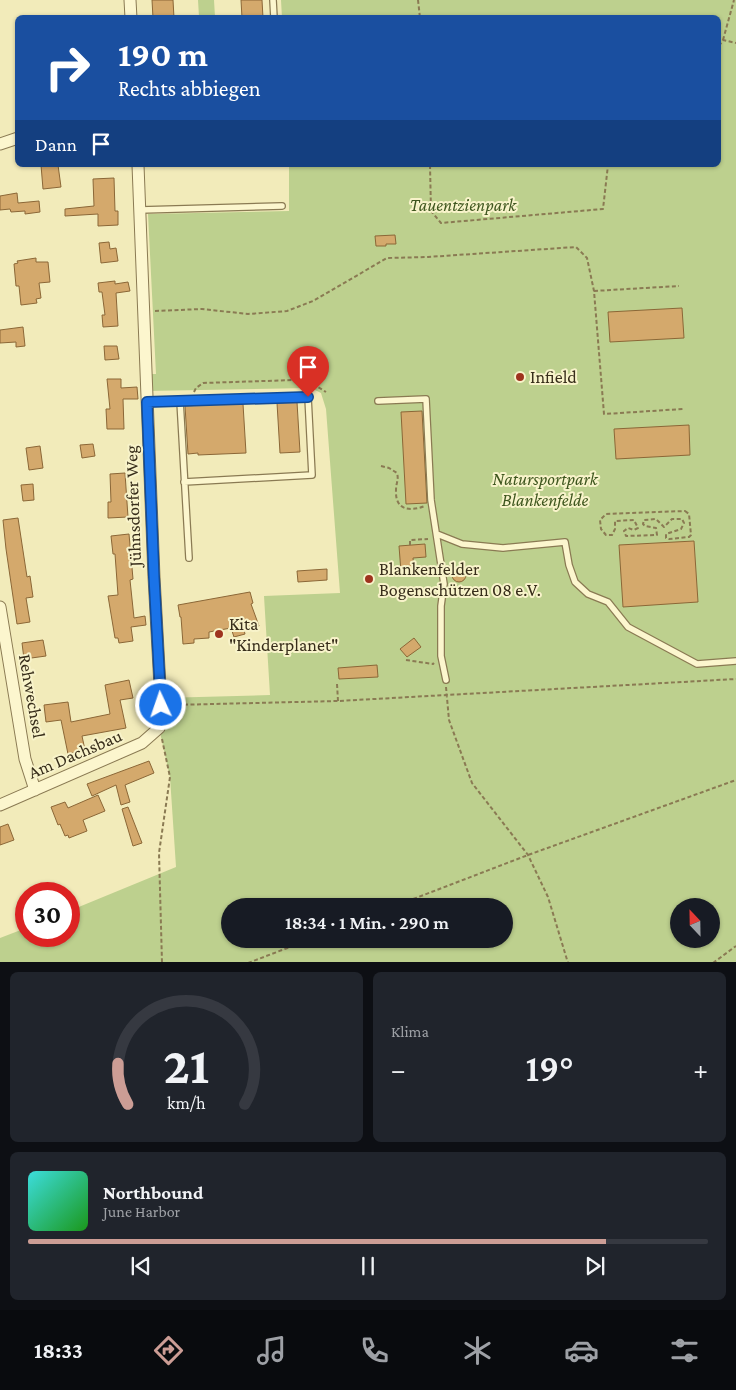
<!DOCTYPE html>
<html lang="de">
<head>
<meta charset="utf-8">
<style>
  body { margin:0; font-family:"Crimson Pro",serif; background:#20242c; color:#f1f3f6; height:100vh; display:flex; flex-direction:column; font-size:19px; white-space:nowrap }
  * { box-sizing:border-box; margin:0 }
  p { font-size:16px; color:#9ea1a6 }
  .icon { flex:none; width:28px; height:28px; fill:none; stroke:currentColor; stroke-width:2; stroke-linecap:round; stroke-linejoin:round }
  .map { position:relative; height:962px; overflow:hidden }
  .side { display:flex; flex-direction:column; gap:10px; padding:10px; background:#0d0f14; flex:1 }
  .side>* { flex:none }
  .top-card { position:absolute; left:15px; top:15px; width:706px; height:152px; border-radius:8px; box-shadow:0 1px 4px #0004; background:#1a4fa0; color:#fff; overflow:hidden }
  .needle { width:32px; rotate:338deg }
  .controls { position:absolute; left:670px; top:898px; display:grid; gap:10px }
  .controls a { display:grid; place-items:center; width:50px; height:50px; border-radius:50%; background:#171b24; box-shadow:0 1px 4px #0004; font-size:25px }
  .speed { position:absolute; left:15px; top:882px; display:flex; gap:10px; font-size:25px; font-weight:700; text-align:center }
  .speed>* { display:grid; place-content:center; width:65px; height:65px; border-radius:50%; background:#171b24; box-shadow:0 1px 4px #0004; line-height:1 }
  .speed .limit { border:8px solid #d22; background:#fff; color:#111 }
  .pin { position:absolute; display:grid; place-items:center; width:42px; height:42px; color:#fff; margin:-51px -21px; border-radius:50% 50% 50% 0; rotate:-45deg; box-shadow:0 0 5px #0007 }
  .pin .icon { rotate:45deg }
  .me { position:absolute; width:55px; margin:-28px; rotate:357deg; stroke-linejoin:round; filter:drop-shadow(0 0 4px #0008) }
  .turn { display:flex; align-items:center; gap:18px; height:105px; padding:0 20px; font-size:22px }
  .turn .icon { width:65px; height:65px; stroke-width:2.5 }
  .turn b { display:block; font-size:35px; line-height:42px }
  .then { display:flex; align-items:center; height:48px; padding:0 20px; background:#0003; gap:10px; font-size:19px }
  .big { font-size:38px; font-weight:600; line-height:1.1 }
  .side .card { flex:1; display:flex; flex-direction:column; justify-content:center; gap:8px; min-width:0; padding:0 18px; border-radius:8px; background:#20242c }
  .side .dial { align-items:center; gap:0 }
  .dial svg { height:130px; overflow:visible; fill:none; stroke:#363941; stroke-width:7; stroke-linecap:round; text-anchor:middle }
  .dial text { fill:#f1f3f6; stroke:none }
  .song { display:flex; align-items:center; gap:15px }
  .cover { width:60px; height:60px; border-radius:8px; background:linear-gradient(135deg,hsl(180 70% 55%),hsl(120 70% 35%)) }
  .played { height:5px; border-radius:2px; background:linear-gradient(90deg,#cc9d95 85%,#363941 85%) }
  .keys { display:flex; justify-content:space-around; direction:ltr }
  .heat { display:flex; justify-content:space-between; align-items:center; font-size:28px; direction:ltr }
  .side .tiles { flex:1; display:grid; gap:10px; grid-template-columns:1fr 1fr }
  .card:last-child { grid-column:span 2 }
  .trip { position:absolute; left:221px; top:898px; width:292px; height:50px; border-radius:25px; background:#171b24; box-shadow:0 1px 4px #0004; font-weight:600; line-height:50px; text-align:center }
  .tabs { display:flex; height:80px; justify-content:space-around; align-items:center; background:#090b0e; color:#9ea1a6 }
  .tabs .icon { width:35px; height:35px }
  .tabs .on { color:#cc9d95 }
  .tabs b { font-size:22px; color:#f1f3f6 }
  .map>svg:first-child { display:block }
  .green { fill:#bdd08e; fill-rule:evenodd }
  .building { fill:#d4a96c; stroke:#8b6737 }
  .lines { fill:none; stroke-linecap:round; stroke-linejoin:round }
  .lane-casing { stroke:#8a7a53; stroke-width:8 }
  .street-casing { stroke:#8a7a53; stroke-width:13 }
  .path { stroke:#8a7a53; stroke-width:2; stroke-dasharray:4 2.5; stroke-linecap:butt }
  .lane { stroke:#fcf6ce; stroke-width:5.5 }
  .street { stroke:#fcf6ce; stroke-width:11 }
  .route-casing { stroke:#114b97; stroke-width:12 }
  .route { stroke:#1a73e8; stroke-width:9 }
  .poi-dot { fill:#9e331e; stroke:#f8f3ca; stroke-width:2 }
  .labels { text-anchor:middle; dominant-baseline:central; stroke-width:4; stroke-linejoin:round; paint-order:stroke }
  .park-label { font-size:18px; font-style:italic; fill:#3e561e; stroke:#f8f3ca }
  .poi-label { font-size:18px; fill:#372d1a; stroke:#f8f3ca; text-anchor:start }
  .street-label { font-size:18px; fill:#372d1a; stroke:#f8f3ca }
</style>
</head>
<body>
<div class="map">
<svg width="736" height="963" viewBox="0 0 736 963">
  <rect width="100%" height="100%" fill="#f2ebba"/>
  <!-- green -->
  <path class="green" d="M198,0H214L215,17H199Z
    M281,0H736V962L0,963V938L26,928V936H69V911L176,867L170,777L159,728L161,698L270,695L264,596L340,593L326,409L321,393L311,388L146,391L145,374H156L148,214L289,211V165H719V18H282ZM230,906H505V939H230ZM679,906H711V939H679Z"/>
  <!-- building -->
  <path class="building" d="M152,0H173L174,18H153Z
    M241,0H262L263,18H242Z
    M41,165H58L61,187L43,189Z
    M114,178L115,211H118V225L98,226V214L65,216V209L94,206L93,179Z
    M17,193L18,203L39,201L40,212L25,214V211L11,212L10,209L0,210V196Z
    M395,235L396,244H386V246H376L375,236Z
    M109,242L110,249L116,248L118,261L101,263L99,243Z
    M36,258V262H48L50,282L39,283L41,298L36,299L37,303L21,305L19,286H16L14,264L18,263L17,261Z
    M115,281V284L128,282L130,291L116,293L118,326L103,327L102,315H105L102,292H99L98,283Z
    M682,308L684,338L610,342L608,312Z
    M23,327L25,346L16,347V342L0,343V330Z
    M104,346H117L119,359L105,360Z
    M107,379H121V388L137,387L138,399H123L124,429H107L106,409H110Z
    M297,402L300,452L280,453L277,403Z
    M221,404H243L246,453L198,455V453L188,454L185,406Z
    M422,411L427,503L406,504L401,412Z
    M689,425L690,455L616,459L614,429Z
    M93,444L95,456L82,458L80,445Z
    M40,446L43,468L29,470L26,448Z
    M125,473L128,517L108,518V502H111L110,474Z
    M33,484L34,500L23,501L21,485Z
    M18,518L27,577L30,576L33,597L26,598L30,622L17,624L6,549L3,520Z
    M129,534L133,579L130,580L134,618L145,616L146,625L131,627L133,641L119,643L118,638H115L108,596L118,595L115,554H113L111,536Z
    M694,541L698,602L623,607L619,545Z
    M425,544L426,557L413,558L414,571L401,572L399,546Z
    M452 575a7 7 0 1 1 14 0a7 7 0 1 1-14 0Z
    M327,569V580L298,582L297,571Z
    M250,592L253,603L251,604L259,626L244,630L245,634L234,637L231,628L209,632V638L194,639V643L183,644L181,617H180L178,605Z
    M414,638L421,647L407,657L400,649Z
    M43,640L46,656L24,659L22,643Z
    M377,665L378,677L339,679L338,668Z
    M129,680L133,698L120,700L126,728L82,736L85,750L68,754L61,720L46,722L44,705L68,702L71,722L110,714L105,685Z
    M149,761L154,773L125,785L130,802L121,805L116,785L92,796L87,784Z
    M98,795L105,811L83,820L87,831L69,838L68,835L65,836L60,824L58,825L51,807L65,802L68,808Z
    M128,807L142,843L133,846L122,809Z
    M8,824L14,840L0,845V827Z"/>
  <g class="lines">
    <defs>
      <path id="lane" d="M273,0L274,18
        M140,210L282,206
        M180,401L189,558
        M378,401L426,399L431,500L444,584L441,606V656L446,680
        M147,402L308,397L312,475L184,482
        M437,534L462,544L503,548L565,542L569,565L575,582L588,594L608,602L628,627L697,664L736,661"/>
      <path id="street" d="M130,0L131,18
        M0,144L18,138
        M0,607L25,759L35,790
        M0,805L142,743L159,728L161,705L154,577L138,165"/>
    </defs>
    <!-- lane casing -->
    <use href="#lane" class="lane-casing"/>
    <!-- street casing -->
    <use href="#street" class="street-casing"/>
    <!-- path -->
    <path class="path" d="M418,0L420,18
      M723,40L734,0
      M719,46L723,40L736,43
      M430,165L431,211L441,223L603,209L608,165
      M594,291L679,286
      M155,311L202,309L248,314L287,311L313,301L387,258L428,257L576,247L587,258L594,291L604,414L683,409
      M194,392L196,388L203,383L295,380L313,384L326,392
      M381,466L389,468L397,473C399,480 396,483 396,490C395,510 409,512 425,506
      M685,511L689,514L691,535L689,537L669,539L666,538V534L681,529L684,523L682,519H672L664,527L656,519L644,520L643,524L645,526L656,528L657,535L626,536L624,531L628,528L634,530L638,528L634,520L615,521V529L612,535H606L601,529L600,520L606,514Z
      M410,545V540L428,539
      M406,660L433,664L434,663
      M337,684L338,701
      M446,687L449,720L472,783L528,855L548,897L568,963
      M171,705L338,701L736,679
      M162,739L170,777L159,853L162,963
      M395,906L528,855L736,780
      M248,963L311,939
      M713,963L736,946"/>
    <!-- lane -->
    <use href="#lane" class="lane"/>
    <!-- street -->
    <use href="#street" class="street"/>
  </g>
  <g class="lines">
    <defs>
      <path id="route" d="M161,705L154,577L147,402L308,397"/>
    </defs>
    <!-- route casing -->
    <use href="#route" class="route-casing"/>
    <!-- route -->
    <use href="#route" class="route"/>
  </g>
  <!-- markers -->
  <g class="poi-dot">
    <circle cx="520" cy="377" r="5"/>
    <circle cx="369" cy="579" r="5"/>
    <circle cx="219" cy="634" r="5"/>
  </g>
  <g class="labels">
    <!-- park labels -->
    <g class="park-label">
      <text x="463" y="205">Tauentzienpark</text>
      <text x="545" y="479">Natursportpark<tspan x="545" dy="21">Blankenfelde</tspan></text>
    </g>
    <!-- poi labels -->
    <g class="poi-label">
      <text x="530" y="377">Infield</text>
      <text x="379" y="569">Blankenfelder<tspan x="379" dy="21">Bogenschützen 08 e.V.</tspan></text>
      <text x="229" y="624">Kita<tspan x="229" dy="21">"Kinderplanet"</tspan></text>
    </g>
    <!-- street labels -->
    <g class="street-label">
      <text transform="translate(133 506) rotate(-92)">Jühnsdorfer Weg</text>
      <text transform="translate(32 696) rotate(80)">Rehwechsel</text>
      <text transform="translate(75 754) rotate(-23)">Am Dachsbau</text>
    </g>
  </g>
</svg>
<div class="controls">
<a><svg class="needle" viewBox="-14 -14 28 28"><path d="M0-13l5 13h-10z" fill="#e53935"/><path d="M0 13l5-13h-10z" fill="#9ea1a6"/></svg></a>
</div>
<div class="speed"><div class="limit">30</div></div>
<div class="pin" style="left:308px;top:397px;background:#d93025"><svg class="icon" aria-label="arrive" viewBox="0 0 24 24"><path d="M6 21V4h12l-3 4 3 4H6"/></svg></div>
<svg class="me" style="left:161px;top:705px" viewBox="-20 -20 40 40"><circle r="17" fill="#1a73e8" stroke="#fff" stroke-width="3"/><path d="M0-11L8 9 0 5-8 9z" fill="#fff"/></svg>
<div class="trip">18:34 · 1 Min. · 290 m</div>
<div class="top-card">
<div class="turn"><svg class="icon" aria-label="right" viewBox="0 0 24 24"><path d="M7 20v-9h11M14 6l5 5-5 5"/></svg><div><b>190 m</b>Rechts abbiegen</div></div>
<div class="then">Dann<svg class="icon" aria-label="arrive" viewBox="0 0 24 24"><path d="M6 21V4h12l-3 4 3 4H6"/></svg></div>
</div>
</div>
<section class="side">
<div class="tiles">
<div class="card dial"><svg viewBox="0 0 100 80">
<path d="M14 69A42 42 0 1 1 86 69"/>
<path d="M14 69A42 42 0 0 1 8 44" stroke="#cc9d95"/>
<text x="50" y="56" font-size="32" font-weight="700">21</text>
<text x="50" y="72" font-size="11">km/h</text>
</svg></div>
<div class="card"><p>Klima</p>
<div class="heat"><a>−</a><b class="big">19°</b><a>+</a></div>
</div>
<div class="card">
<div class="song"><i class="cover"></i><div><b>Northbound</b><p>June Harbor</p></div></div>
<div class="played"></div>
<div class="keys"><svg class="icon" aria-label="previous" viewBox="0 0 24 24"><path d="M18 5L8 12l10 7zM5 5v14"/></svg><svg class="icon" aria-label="pause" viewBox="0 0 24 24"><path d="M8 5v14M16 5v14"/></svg><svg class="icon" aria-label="next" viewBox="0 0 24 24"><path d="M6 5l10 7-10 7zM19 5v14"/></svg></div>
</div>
</div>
</section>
<nav class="tabs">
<b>18:33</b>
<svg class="icon on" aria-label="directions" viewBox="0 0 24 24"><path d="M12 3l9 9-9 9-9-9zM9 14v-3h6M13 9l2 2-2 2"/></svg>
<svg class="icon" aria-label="music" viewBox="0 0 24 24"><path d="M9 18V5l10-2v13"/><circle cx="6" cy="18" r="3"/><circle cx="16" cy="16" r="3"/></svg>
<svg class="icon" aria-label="phone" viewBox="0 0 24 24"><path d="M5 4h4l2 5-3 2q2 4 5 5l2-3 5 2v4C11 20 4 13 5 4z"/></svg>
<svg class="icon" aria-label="climate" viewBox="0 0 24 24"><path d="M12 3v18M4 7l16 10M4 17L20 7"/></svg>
<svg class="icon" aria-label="car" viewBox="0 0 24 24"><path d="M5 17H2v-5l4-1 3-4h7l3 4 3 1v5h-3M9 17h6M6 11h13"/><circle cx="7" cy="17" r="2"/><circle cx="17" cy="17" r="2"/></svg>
<svg class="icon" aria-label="filters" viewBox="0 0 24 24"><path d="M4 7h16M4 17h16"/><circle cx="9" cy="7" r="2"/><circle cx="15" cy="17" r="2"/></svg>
</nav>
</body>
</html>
